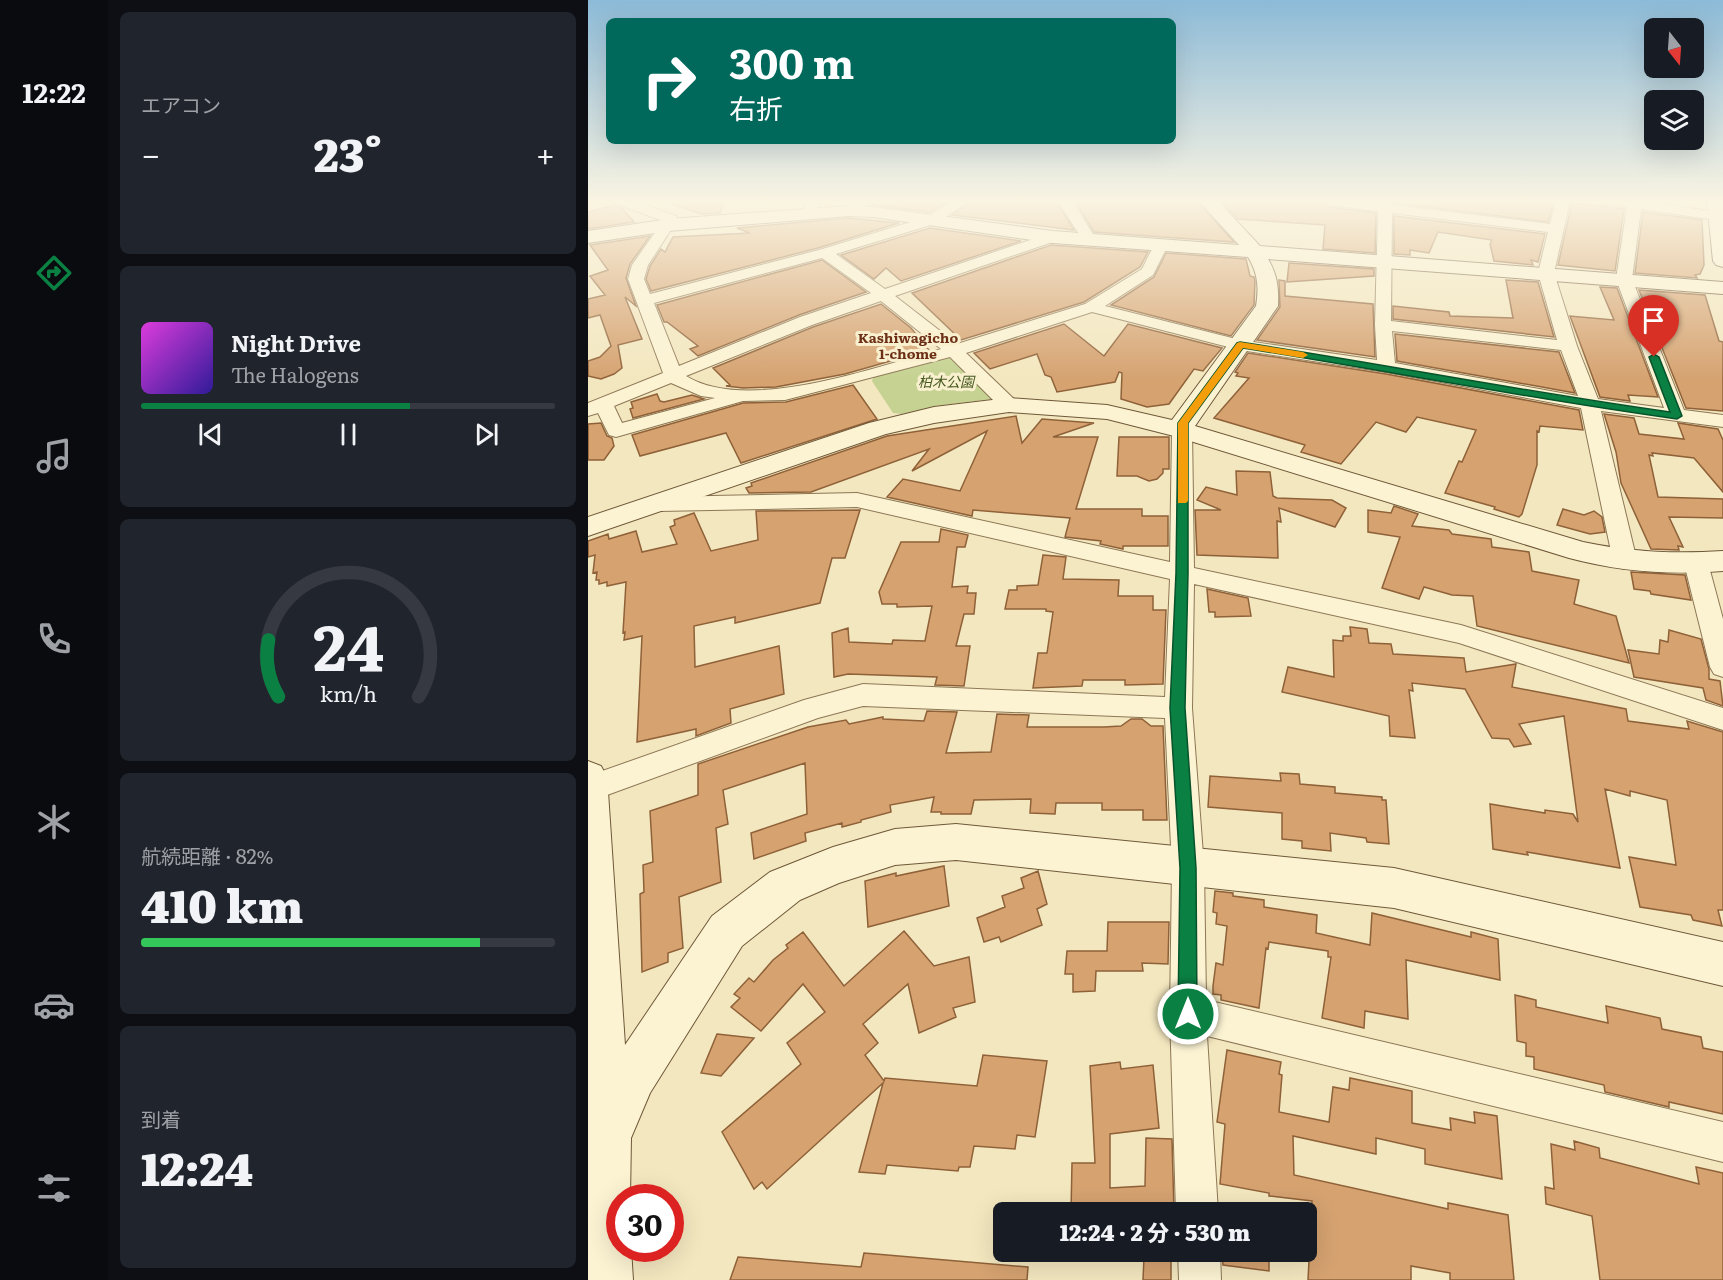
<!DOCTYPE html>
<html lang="ja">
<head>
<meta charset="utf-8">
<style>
  body { margin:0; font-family:Literata,"Noto Sans JP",serif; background:#20242c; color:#f1f3f6; height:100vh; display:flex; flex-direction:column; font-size:22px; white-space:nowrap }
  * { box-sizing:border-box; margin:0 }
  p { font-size:20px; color:#9ea1a6 }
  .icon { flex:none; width:33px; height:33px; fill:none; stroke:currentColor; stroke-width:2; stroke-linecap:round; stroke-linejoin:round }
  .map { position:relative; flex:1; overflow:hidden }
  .sheet { display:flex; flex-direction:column; gap:12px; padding:12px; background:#0d0f14; width:480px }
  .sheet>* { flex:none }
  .hud { position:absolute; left:18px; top:18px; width:570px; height:126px; border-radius:9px; box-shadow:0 6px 24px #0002; background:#00695c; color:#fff; overflow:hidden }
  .needle { width:39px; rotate:163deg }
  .controls { position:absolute; left:1056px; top:18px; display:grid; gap:12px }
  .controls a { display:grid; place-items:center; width:60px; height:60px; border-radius:9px; background:#171b24; box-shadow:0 6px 24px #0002; font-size:30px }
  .speed { position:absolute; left:18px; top:1184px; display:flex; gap:12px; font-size:30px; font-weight:700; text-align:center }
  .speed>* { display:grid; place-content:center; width:78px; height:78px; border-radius:50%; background:#171b24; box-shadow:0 6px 24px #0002; line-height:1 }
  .speed .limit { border:9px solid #d22; background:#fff; color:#111 }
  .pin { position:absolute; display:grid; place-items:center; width:51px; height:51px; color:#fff; margin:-62px -26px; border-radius:50% 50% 50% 0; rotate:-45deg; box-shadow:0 0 6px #0007 }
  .pin .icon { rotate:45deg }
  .me { position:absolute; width:66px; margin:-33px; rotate:0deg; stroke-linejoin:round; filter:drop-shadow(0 0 4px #0008) }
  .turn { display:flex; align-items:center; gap:21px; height:126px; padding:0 24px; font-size:27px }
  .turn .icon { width:78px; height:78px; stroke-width:2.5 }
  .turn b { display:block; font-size:42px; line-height:51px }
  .big { font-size:45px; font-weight:800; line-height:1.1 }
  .sheet .widget { flex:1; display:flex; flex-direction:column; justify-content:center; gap:9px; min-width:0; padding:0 21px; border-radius:9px; background:#20242c }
  .sheet .dial { align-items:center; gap:0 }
  .dial svg { height:156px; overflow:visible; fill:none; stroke:#363941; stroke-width:7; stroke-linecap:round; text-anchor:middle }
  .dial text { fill:#f1f3f6; stroke:none }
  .song { display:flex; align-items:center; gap:18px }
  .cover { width:72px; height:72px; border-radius:9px; background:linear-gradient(135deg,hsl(300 70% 55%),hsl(250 70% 35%)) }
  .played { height:6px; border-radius:3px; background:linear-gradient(90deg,#0b8043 65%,#363941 65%) }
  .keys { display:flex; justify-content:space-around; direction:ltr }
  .heat { display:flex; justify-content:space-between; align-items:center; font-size:33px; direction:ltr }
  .charge { height:9px; border-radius:4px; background:linear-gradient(90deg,#34c759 82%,#363941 0) }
  .trip { position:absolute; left:405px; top:1202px; width:324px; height:60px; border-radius:9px; background:#171b24; box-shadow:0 6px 24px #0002; font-weight:800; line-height:60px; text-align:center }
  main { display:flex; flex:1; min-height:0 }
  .tabs { display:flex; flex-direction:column; width:108px; justify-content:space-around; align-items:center; background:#090b0e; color:#9ea1a6 }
  .tabs .icon { width:42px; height:42px }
  .tabs .active { color:#0b8043 }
  .tabs b { font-size:27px; color:#f1f3f6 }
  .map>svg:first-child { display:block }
  .green { fill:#c5d291 }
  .building { fill:#d5a270; stroke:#8f6138; stroke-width:1.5 }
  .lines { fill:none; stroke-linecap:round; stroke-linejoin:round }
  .street-casing { stroke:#8d7755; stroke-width:2 }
  .secondary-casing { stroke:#6f5838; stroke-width:2 }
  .street { fill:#fcf3d3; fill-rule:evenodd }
  .secondary { fill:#fcf3d3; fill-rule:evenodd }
  .route { fill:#0b8043; stroke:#07532c; stroke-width:1.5 }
  .slow { fill:#f59e0b }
  .labels { text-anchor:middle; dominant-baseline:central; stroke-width:6; stroke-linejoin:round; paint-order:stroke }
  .far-neighbourhood-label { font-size:14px; font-weight:bold; fill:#6c2f16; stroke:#f9f0cf }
  .far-park-label { font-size:14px; font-style:italic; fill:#465a1f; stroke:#f9f0cf }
</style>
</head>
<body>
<main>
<nav class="tabs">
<b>12:22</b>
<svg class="icon active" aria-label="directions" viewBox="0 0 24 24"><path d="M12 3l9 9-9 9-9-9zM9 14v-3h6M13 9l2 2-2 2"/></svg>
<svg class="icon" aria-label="music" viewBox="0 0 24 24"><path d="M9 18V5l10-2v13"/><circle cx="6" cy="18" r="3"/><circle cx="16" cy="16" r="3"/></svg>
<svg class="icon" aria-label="phone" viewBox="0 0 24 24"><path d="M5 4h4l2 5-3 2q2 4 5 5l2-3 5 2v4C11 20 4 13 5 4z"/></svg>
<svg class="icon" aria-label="climate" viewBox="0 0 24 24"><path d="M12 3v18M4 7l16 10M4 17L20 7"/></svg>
<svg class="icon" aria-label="car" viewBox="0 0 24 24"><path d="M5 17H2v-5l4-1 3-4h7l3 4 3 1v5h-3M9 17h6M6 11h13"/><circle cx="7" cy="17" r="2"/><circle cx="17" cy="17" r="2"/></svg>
<svg class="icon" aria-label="filters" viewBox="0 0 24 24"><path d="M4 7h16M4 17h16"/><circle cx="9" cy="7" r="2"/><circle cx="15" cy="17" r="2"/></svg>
</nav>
<section class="sheet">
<div class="widget"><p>エアコン</p>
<div class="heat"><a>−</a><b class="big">23°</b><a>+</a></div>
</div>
<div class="widget">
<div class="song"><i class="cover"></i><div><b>Night Drive</b><p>The Halogens</p></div></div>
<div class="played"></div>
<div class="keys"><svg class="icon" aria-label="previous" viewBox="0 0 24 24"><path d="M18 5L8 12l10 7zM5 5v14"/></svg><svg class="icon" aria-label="pause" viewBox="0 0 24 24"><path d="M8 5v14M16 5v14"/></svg><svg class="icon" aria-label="next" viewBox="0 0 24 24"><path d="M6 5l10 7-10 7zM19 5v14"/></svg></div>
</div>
<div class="widget dial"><svg viewBox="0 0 100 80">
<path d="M14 69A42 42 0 1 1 86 69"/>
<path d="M14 69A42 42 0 0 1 9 40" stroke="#0b8043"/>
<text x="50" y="56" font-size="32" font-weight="700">24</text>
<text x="50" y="72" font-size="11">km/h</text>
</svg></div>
<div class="widget"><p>航続距離 · 82%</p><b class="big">410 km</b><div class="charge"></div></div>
<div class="widget"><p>到着</p><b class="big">12:24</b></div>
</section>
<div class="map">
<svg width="1135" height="1280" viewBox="0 0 1135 1280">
  <rect width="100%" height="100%" fill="#f3e7bf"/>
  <!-- green -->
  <path class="green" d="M358,355L368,357L409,396L403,399L347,406L314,414L305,413L284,381L286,375Z"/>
  <!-- building -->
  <path class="building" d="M82,201H136L132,213L113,214L81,203Z
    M287,201H361L342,212L283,205Z
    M383,201H468L486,230L364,215Z
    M487,201H609L646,242L506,232Z
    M633,201L731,202L740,207L788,213L787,253L735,249L737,225L650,219Z
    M806,201H966L960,222L806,203Z
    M984,203L1036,209L1027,271L970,265Z
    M27,205L34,208L46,222L0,229V212Z
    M1055,212L1114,220L1116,265L1112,274L1107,275L1109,278L1047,273Z
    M806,216L957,234L950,262L943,260L945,265L906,261L902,244L904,240L850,232L841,253L822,250V255L806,254Z
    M260,218L311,223L230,248L63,291L58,279L62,266L73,249L77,252L85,237L162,233L149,228Z
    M342,228L433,241L313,281L298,268L286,279L253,255Z
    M62,236L42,264L38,278L48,306L37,297L54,339L30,345L34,368L26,374L13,379L0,376V361L12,357L23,346L12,315L0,318V299L17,295L2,276L20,270L2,245Z
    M463,245L560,252L552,267L496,302L373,340L324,293Z
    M578,253L658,259L662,276L666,277L667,281L666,305L643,336L523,305L566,277Z
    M234,260L278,292L211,315L110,356L102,349L110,346L79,322H76L69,305Z
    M701,263L786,269V276L699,282Z
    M691,280L697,281V296L785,304L787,357L669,340L692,307Z
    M918,280L950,282L966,337L805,319V306L861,312L862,316L925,318Z
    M1012,287L1029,288L1070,397L1040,395L1042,401L1012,397L982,316L1026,320Z
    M1051,290L1117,295L1131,341L1135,342V411L1098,408Z
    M293,304L323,328L341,350L257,374L188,387L155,388L138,386L142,385L125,368L225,327Z
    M476,324L516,356L540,324L634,348L615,371L606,369L581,404L559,407L533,399L534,373L531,372L527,382L469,392L463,377L457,375L449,354L402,369L386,353Z
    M807,334L971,352L987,393L809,361Z
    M660,353L798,374L991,410L995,430L952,426L951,432L949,431V465L934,514L931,517L906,509L907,507L857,493L871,461L874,462L888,430L829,417L818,432L788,422L753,464L713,452L717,445L626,418L661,378L648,376L650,373L647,372Z
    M265,385L289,419L153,463L138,433L52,456L44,435L155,403L198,402Z
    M69,394L72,401L76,402L104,395L116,399L45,418L42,409L45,408L43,402Z
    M1016,414L1046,418L1051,434L1096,439L1090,423L1130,429L1135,440V492L1106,458L1064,453L1065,456L1061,455L1070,497L1135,499V518L1081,517L1095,547L1090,546L1091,550L1063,549L1033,483L1028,452Z
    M428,416L434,443L454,419L506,423L465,437H510L488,509H554V516H580V546H535V549L512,544L513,541L477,537L482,518L385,510L384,516L299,497L315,479L372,491L399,431L324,471L341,449L223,492L161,493L158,488L164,486L163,483L299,436Z
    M13,423L19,436L24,438L26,446L16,460H0V424Z
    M531,437H581V469H575V473L569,479L561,481L549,476H529Z
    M648,471L682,472L685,496L689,498L744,500L758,508L747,527L691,508L693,522L689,521L690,558L609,555L607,510H633L609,500L618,487L649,495Z
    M806,506L830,514L824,526L861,530L864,534L903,539L904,547L941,552L944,571L991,580L986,604L1028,616L1041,663L889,626L885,596L864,595L836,587L831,599L794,588L812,537L780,532V510L803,513Z
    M975,509L996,515L1006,511L1014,517L1017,532L1002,534L969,525Z
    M272,510L257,558H244L232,603L147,623V617L106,626L107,667L191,646L196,694L142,709L143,723L108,736V729L49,742L54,636L36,640L37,632L35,633L38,582L19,586V582L11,584V580H8L9,572L5,573L7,555L0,557V541L20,534L21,539L48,531L54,552L89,544L82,527L87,525L86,520L106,513L123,551L170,540L168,511Z
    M353,529L380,535L377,547H369L364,587L380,586L379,593H388L386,614H376L368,646H382L376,686L347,685L349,677L260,674L246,677L244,633L260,628L261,642L304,644L305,640L337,641L344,606L309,607V604H294L291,592L313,542H351Z
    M455,555L478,557L475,579L531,580L530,596H565V610H578L575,684L537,685V680H495L494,686L445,688L450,653H459L465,612L458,611V609H417L421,590H429V586L450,585Z
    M1043,572L1097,575L1103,600L1063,594L1062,591L1046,589Z
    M619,589L660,598L663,616L627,617V612H621Z
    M762,627L779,629L781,643L803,644L805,654L876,658L878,672L928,664L924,687L1038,709L1040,721L1101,729L1099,721L1135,732V910H1130L1134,926L1105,920L1103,915L1052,907L1041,857L1088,865L1079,800L1042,791V796L1017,789L1032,868L939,852L940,855L905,849L902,804L957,813V810L985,814L990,822L976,716L931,724L943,744L926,747L921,739L904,738L877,689L824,683L825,691L821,690L827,738L802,736L801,716L694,692L700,667L746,677L745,640L755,641V636H763Z
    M1081,630L1113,639L1121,669V679L1132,681L1135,706L1118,700L1115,688L1046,677L1040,650L1071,654L1072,640L1080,642Z
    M339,711L369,712L358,753L403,752L409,714L441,715L439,727H516L533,726L543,719H554L563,726H575L579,820H555V810H514V803H468L467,814L442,813L443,799L386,800L383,814H353V812H343L346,797L302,805L303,812L273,820V822L254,827V823L217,833L218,841L166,859L163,833L219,814L217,763L135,790L140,824L128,828L133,882L91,897L95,948L80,953V962L54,972L52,894L56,892L55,865L65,862L62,811L110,795V764L220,727L258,720L261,724L295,717V719L336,721Z
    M692,773L711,774L712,784L747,787V793L794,797V800H798L801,844L779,842L778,838L742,833L743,851L714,848V841L694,839V813L620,807L622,776L693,781Z
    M356,866L361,906L280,927L277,881L308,873V876Z
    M450,871L459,904L449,909L454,925L413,942L411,937L396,942L389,918L417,907L414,896L436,888L433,878Z
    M627,891L645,893V896L676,900V907L729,915L728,933L782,945L784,913L883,937V932L910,939L912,980L818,960L820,1019L777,1011L776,1028L734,1018L743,957H740V951L681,942L680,949L678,948L671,1008L633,1000V995L625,994V986L628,963L635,965L639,926L628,924L629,913L625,912Z
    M520,922H581L580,964L554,963L555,971H508L507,991L485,992V974H477L479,951H519Z
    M316,931L346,966L381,957L387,1002L365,1008L368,1017L331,1033L320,984L275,1024L290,1043L277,1055L296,1081L297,1078L389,1086L395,1055L459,1061L447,1137L429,1135L427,1149L386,1146L382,1167H371L370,1171L299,1165L297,1174L271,1172L295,1083L179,1189L174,1182L166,1189L134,1132L213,1064L199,1043L237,1012L215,984L173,1031L143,1007L152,998L146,994L161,978L166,982L185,960L200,948L198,945L215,932L256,986Z
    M927,995L948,1000V1007L1020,1023L1018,1006L1072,1018L1074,1029L1113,1037L1115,1048L1135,1052V1114L1081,1102V1107L1017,1092L1016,1085L946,1069V1057L938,1056V1043L929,1041Z
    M129,1034L166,1038L133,1076L113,1073Z
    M639,1050L693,1062L691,1074L694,1075L691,1112L741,1122L745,1087L761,1090L762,1078L824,1091V1123L863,1130L862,1118L887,1123L886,1112L909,1116L914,1179L837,1164V1149L788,1138V1154L705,1136L706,1175L860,1209V1203L920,1215L926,1280H862V1273L823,1266V1280H720L724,1201L681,1196V1193L632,1184L637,1124L629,1122Z
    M532,1062L533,1069L565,1065L571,1128L522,1134V1188L557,1186L558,1138L584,1139L586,1212H483L484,1163H507L502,1066Z
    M986,1141L1011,1148L1012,1158L1111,1184L1108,1167L1135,1173V1280H1012L1004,1216L958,1204L957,1187L966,1189L963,1144L987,1150Z
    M634,1251H681V1271L635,1265Z
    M276,1253L440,1267L439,1280H142L150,1257L273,1267Z
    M556,1257L583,1259V1280H555Z"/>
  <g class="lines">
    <defs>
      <path id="street" d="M27,201H47L88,216L90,219L60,265L56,279L62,294L231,250L339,217L365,201H381L349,223L248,254L297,289L460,234H470L472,237L470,240L307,296L369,344L497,304L554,269L566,245L573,241L580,245L565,275L517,306L652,340L789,360L787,325L790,211L740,205L733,201L790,203V201H804V205L962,224L968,201H982L966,273L989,346L1010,399L1076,408L1028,279L1039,207L1018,204L1016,201H1054L1128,212L1133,213L1135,216L1133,219L1128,220L1053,209L1044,279L1096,410L1135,415V427L1013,411L1049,561L1045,567L1037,569L1029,567L1025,561L993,408L798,372L652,350L504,312L378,353L428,401L431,405L428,409H414L362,357L197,400L155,401L28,437L21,435L10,413L0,416V403L75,373L40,279L44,265L75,221L29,204ZM804,213L960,232L950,273L969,340L803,321ZM234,258L283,293L212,317L91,366L66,303ZM293,301L353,349C287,367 160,414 98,376L224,325ZM804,331L973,350L990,396L807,363ZM83,383L113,396L127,398L34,423L26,406Z
        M218,201H232L227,217L222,218L215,214Z
        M268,201H285L265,214H255L253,211Z
        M470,201H484L508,239L506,242H496Z
        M594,424L601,426L604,430L606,568L873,625L1135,708V730L871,643L606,584L604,708L616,868L618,1000L1135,1122V1162L619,1036L630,1212H588L582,1014L584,868L577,718L275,706L230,718L0,802V776L216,700L275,684L577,697L582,579L269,507L71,511L63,509L60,504L63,499L71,497L269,493L582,562L584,430L587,426Z
        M1108,555L1116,557L1120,563L1135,619V677L1126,674L1122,667L1096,563L1100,557Z
        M590,1251H632L633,1280H591Z"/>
      <path id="secondary" d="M611,201H630L672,246L1135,282V294L680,259C689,274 691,288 690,306L607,426L995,542C1043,552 1085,554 1135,551V571C1082,575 1033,572 981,558L586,436L519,419L421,412L346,423L298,434L0,536V517L281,423L346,407L421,398L519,405L584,420L668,306C671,288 670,273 660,257L465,243L285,217L260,216L81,231L0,243V231L81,219L260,206L285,207L465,231L651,245Z
        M1119,201H1135V267L1128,265L1125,261Z
        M0,761L13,766L19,777L37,1045L124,916L182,872L245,847L307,829L368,824L806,868L1135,942V986L806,908L368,860L307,865L251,883L212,900L154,946L62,1093L43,1138L42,1197H32V1248H43L45,1280H0Z"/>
    </defs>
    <!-- street casing -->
    <use href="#street" class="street-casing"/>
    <!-- secondary casing -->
    <use href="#secondary" class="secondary-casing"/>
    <!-- street -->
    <use href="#street" class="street"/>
    <!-- secondary -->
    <use href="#secondary" class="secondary"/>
  </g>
  <!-- sky -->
  <linearGradient id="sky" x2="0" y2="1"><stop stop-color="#8cbad7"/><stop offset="0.53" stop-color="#faf4e2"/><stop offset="1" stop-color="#faf4e2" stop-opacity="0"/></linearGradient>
  <rect width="1135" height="380" fill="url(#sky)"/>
  <!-- route -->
  <path class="route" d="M652,342C796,364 938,392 1082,412L1061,357L1066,354L1071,357L1094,416L1089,419C944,399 800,371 655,348L600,423V573L597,708L608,868L609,1014L606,1021L600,1024L593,1021L590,1014L592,868L582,708L588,573L590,423L649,343Z"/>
  <!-- slow -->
  <path class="slow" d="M652,342L715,352L720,355L715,358L655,348L600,423V501L598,503H590V423L649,343Z"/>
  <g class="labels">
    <!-- far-neighbourhood labels -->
    <g class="far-neighbourhood-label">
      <text x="320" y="337">Kashiwagicho<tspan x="320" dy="16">1-chome</tspan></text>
    </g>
    <!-- far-park labels -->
    <g class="far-park-label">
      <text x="358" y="381">柏木公園</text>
    </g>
  </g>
</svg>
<div class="controls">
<a><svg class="needle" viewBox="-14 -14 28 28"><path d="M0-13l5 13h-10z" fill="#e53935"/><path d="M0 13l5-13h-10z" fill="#9ea1a6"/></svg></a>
<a><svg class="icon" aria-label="layers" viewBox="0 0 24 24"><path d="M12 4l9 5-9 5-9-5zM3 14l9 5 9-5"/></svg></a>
</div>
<div class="speed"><div class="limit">30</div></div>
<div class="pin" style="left:1066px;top:357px;background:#d93025"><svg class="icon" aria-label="arrive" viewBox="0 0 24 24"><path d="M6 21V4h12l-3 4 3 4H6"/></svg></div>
<svg class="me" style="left:600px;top:1014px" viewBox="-20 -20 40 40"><circle r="17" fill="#0b8043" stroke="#fff" stroke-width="3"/><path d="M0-11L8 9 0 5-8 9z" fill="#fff"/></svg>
<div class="trip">12:24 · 2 分 · 530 m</div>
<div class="hud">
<div class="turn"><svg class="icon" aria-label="right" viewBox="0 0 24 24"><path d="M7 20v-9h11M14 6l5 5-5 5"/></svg><div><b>300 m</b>右折</div></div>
</div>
</div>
</main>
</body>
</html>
